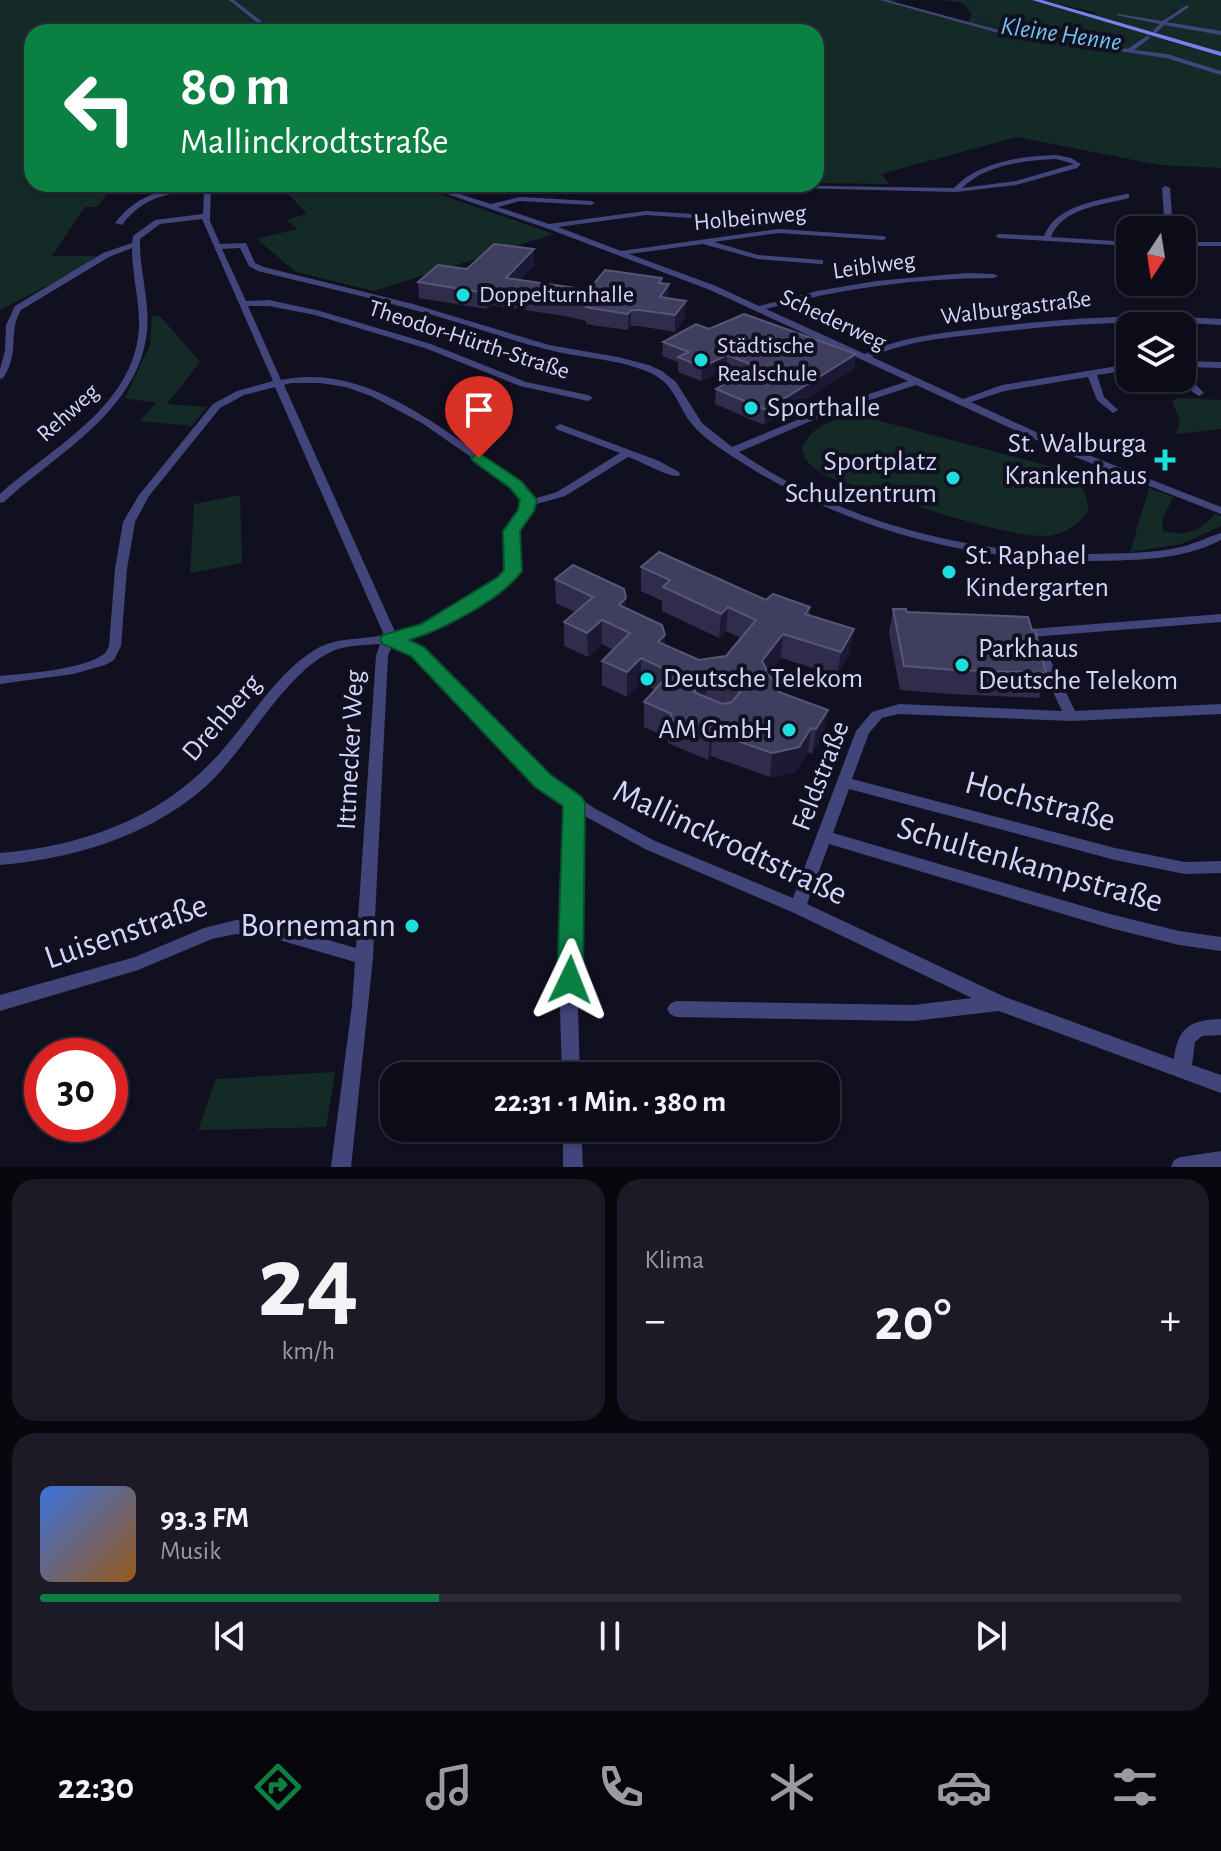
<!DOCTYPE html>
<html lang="de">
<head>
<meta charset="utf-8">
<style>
  body { margin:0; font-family:"Alegreya Sans",sans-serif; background:#1b1a26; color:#f1f3f6; height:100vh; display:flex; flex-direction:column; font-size:30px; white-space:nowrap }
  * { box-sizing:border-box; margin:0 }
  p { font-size:26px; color:#9a9ba2 }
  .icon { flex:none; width:44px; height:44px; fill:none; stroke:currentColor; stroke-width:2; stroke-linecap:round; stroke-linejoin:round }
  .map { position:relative; height:1167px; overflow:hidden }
  .side { display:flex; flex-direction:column; gap:12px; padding:12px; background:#07070e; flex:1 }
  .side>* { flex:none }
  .top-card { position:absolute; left:24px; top:24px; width:800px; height:168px; border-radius:24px; box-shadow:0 2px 6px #0004,0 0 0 2px #2d2c38; background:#0b8043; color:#fff; overflow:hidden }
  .needle { width:52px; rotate:192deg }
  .tools { position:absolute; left:1116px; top:216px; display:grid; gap:16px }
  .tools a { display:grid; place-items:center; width:80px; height:80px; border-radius:16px; background:#0d0c19; box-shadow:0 2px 6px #0004,0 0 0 2px #2d2c38; font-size:40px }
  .speed { position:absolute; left:24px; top:1038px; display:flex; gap:16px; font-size:40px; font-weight:700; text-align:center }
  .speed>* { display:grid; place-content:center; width:104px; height:104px; border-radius:50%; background:#0d0c19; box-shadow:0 2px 6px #0004,0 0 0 2px #2d2c38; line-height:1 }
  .speed .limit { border:12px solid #d22; background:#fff; color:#111 }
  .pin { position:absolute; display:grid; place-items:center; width:68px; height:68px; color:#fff; margin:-82px -34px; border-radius:50% 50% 50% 0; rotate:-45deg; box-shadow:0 0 8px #0007 }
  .pin .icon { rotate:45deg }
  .me { position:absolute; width:88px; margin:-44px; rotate:2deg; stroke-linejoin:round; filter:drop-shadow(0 0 6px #0008) }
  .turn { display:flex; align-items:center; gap:28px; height:168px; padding:0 24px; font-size:36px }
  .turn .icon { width:104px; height:104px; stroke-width:2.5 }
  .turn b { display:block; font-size:56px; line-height:68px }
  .big { font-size:60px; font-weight:700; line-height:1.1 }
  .side .card { flex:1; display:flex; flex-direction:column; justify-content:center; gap:12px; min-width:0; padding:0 28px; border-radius:24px; background:#1b1a26 }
  .side .dial { align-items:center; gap:0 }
  .dial b { font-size:104px; line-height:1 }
  .song { display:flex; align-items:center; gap:24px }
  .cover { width:96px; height:96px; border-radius:12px; background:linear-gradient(135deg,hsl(220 70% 55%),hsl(30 70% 35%)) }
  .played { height:8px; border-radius:4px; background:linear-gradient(90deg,#0b8043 35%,#2d2c38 35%) }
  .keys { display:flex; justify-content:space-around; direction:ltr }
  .heat { display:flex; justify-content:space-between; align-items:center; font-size:44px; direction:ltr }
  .side .tiles { flex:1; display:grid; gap:12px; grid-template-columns:1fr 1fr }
  .card:last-child { grid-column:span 2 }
  .trip { position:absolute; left:380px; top:1062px; width:460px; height:80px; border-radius:24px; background:#0d0c19; box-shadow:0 2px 6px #0004,0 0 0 2px #2d2c38; font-weight:700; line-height:80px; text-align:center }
  .tabs { display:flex; height:128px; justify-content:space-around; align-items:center; background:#05050a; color:#9a9ba2 }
  .tabs .icon { width:56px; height:56px }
  .tabs .current { color:#0b8043 }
  .tabs b { font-size:36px; color:#f1f3f6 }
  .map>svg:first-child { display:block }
  .green { fill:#142a27 }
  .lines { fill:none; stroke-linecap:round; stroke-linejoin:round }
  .stream { stroke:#10243a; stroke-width:2 }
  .minor { fill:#41457a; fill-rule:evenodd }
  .secondary { fill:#7882ee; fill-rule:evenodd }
  .wall { fill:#2f2c4c }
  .shaded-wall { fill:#1b1933 }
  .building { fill:#403e5f; stroke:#585677; stroke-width:2; fill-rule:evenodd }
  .route { fill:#0b8043; stroke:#07532c; stroke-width:2 }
  .poi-dot { fill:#1ddedc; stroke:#111021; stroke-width:3 }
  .labels { text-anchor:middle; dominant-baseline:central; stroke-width:8; stroke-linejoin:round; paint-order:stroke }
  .far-street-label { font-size:24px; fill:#d5d5fa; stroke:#111021 }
  .far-poi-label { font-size:24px; fill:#d5d5fa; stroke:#111021; text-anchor:start }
  .far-water-label { font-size:26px; font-style:italic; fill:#70c1ed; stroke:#111021 }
  .poi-label { font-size:28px; fill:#d5d5fa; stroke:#111021; text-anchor:start }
  .street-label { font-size:28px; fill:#d5d5fa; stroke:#111021 }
  .near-street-label { font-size:34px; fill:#d5d5fa; stroke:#111021 }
  .near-poi-label { font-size:34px; fill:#d5d5fa; stroke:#111021; text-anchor:end }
</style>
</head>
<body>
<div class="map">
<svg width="1221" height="1167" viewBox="0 0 1221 1167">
  <rect width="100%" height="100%" fill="#111021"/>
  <!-- green -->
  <path class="green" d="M0,0H898L891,2L968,23L972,14L963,3L944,0H1032L1221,55V168L1159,165L1017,137L881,174L889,184L816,183V32H32V184H114L97,207H85L52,256H96L84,267L0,310Z
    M1042,0H1221V32L1169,22L1179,11L1176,10L1159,23L1221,34V52L1089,14L1098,13Z
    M279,184H410L554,234L374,291L296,272L257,239L297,229L286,220L307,214Z
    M159,315L200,362L167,404L207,407L192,426L139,421L156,403L125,398L150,345L152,316Z
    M1179,398L1221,400V429L1176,434L1180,421L1172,401Z
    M865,417L1056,468C1077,478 1088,488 1088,512C1079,523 1068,532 1053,535C1014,543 881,493 836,480C820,472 804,466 802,447C815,422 838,417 865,417Z
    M1149,488L1173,497L1162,521L1163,531C1186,537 1200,532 1215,514L1221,516V526L1181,544L1130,552Z
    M240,495L242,563L190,573L194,504Z
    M335,1072L326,1127L198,1130L216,1079Z"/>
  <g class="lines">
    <!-- stream -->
    <path class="stream" d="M966,0L985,23L1000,28L1094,43L1115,44L1133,40L1167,44
      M1181,2L1187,0
      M1216,49H1221"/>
    <!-- minor -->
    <path class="minor" d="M229,0H234L275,32H269Z
      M880,0H887L1002,31L1128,49L1148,35L1150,38L1134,50L1167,54L1221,71V75L1166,58L1002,34Z
      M1187,5L1189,7L1167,22L1221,31V35L1164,25L1156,33L1153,31L1160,24L1116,15L1118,14L1162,21Z
      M1056,155L1071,158L1081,164L1077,168L1016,185L956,192L711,186L708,184L954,188C978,162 1021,156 1056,155ZM1056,159L1074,164L1016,181L962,188C984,165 1026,160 1056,159Z
      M205,184H211L210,221L220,244L246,243L255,263L264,267L413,304L549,345L618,357L649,365L662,371L676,382L702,423L732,447L821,410L908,381L710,290L546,228L418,184H428L491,204L520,197L591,201L595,203L591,205L520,201L498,207L549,224L646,211L723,216L727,218L723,220L646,215L558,227L621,251L779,229L883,236L887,238L883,240L779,233L714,242L758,255L823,260V264H820L757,259L703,244L629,254L716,286L759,306L817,291L876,281L966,273L994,274L998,276L994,278C917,278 841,288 766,309L865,354C902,336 943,333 983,328C1063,318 1141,313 1221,319V325C1140,319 1061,324 980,334C944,338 906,341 872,357L963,399L1002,385L1130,364V370L1097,375L1104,397L1118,410L1113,413L1097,400L1088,377L1004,391L971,402L1073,449L1221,507V514L1065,453L916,385L827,414L739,452C841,522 966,554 1090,554C1120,553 1151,554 1181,547C1195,544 1207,537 1221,533V540C1183,560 1138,560 1096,561C961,561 837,527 724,451C711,442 698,433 688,419C674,397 673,382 646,371C614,358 578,358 545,349C506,339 468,325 429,314C372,298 315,285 258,271L249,266L240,248L222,249L246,301L269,300L320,311L431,344L526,382L588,395L593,398L588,401L520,386L425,348L315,315L269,306H248L281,380C355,364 420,413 477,452C497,466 521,476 533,499L557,492L620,453L556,429L555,427L560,424L659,461L679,472L680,474L679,476C667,477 641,461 628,457L565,496L533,505L516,535L519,571L517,574C487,604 444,629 402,640L423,649L548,777L594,808L655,841L793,898L856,731L872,712L899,704L1062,711L1030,643L1036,639L1042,643L1075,711L1221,704V714L1071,721L899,714L882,718L869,733L852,779L1115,848L1185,862L1221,861V873L1185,874L1115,860L849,789L833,833L1110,914L1179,931L1221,937V951L1179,945L1110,928L829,844L807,904L1005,997L1174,1059C1178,1027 1190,1020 1221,1019V1035L1202,1036L1195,1042L1192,1065L1221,1075V1093L999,1011L913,1021L676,1017L670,1014L667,1009L670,1004L676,1001L913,1005L972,998L792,912L645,849L581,814L578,1009L580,1076H562L560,1009L567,804L538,785L413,655L392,646L388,656L373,958L351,1167H331L352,1005L355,962L269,937L236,934L212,939L138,970L0,1011V995L135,957L204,928L236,920L269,923L356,948L376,656L380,644C366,645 351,645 338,649C284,668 245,756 198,793C143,838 70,859 0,865V853C91,845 172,814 230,741C257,709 281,669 318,648C339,637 362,640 384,635L275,387L244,395L220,408L149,496L135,522L127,569L121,646L114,660L105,665L73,674L0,684V676C24,674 82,669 101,656C107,652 106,652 109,646L115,569L123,522L139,495L213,404L237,391L273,381L202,219L160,224L140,239C139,269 150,301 147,331C139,411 57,453 4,502L0,503V494C52,447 134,407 139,328C140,302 132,275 132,248L109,257L21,310C7,333 21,352 3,378L0,379V369L5,351L6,325L15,306L103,253L132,243L133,236L155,220L203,214L204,191C169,192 144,196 122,225L115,223C139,192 167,188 204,187ZM291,383H320L346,387L371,396L422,423L510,484L521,496L524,503L504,535L507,570C478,599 435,623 396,634L284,385Z
      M1166,186L1170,188L1173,230H1165L1162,188Z
      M1126,194H1129V198C1102,205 1062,208 1051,237L1130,242V246L999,238L995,236L999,234L1044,236C1056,205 1097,201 1126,194Z
      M1182,242H1221V246H1182Z
      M1182,361L1221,362V368L1187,367L1196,385L1204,393L1199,396C1185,389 1182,376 1182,361Z
      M1221,614V622L1031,637L1025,633L1031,629Z
      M563,1128H581L583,1167H563Z
      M1221,1151V1167H1171L1174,1160L1181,1157Z"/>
    <!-- secondary -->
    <path class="secondary" d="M1032,0H1042L1221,52V56Z"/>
  </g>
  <!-- wall -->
  <path class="wall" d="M534,249V265L520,280L589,290L662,278V284L669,298L685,317L675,332L639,326H631L628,330L591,325L586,324V321L565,316L492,305L487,309L419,298L418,282Z
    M709,329L856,354L854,369L764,425L715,404L716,389L740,375L726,369L701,381L678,372V362L662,356L663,342Z
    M641,567L766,600L810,607L809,615L854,629L850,653L837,676L781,658L769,673L779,692L824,734L812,754L808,752L796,772L770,777L711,756L708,760L668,743V738L644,727V702L656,690L641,683L627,697L602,685V661L613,650L602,644L588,657L564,646V622L575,612L556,603L555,579L626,598V609L665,635V645L699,660L726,656L741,638L726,631L719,638L662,611V601L641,591Z
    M893,609L1046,673L1039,698L950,694L900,690L889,633Z"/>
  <!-- shaded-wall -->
  <path class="shaded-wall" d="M534,249V265L509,292L506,278Z
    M662,278V294L669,284V300L659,313V283Z
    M491,289L492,305L487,309L486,293Z
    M686,301L685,317L675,332V315Z
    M631,310V326L628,330V314Z
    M856,354L854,369L764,425L766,410Z
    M727,355L726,369L701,381L702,367Z
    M626,598V622L619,629V605Z
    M728,607L726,631L719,638L721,614Z
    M602,620V644L588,657L587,633Z
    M854,629L850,653L837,676L841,652Z
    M783,634L781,658L760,685L762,661Z
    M665,635L664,659L657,666L658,642Z
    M641,658V683L627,697V672Z
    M707,676L705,700L694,692Z
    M828,710L824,734L812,754L816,729Z
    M811,728L808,752L796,772L770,777L772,753Z
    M712,732L711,756L708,760L710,735Z"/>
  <!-- building -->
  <path class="building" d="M494,244L534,249L506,278L589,290L605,270L662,278L659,283L669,284L660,297L686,301L675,315L639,310H631L628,314L590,308L586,307L588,305L564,300L491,289L486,293L418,282L438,265L467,269Z
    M744,314L856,354L766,410L716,389L755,366L727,355L702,367L678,357L689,352L663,342L696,324L709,329Z
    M659,552L766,600L773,594L810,607L805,614L854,629L841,652L783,634L762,661L779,692L828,710L816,729L811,728L799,747L772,753L712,732L710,735L669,718L672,714L644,702L671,672L641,658L627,672L602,661L630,633L602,620L587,633L564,622L593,597L555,579L573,565L624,589L626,598L619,605L662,625L665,635L658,642L699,660L726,656L756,620L728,607L721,614L663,587L670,580L641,567ZM717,675L745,686L732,702L722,704L694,692L707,676Z
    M893,609H906L907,612L1028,617L1032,630H1035L1046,673L955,670L904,666Z"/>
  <!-- route -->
  <path class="route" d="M479,453L521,481L537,500L534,511L520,531L522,571C501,600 442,630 409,640L424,647L551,775L582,797L585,803L583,980L579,988L570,991L561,988L557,980L563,806L535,787L411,656L383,644L380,640L383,635L421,624L498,577L504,570L503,531L518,510L520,500L510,488L473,461L471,458Z"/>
  <!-- markers -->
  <g class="poi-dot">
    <circle cx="463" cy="295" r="8"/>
    <circle cx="701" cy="360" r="8"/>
    <circle cx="751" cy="408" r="8"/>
    <path d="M1161 448h8v8h8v8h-8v8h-8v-8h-8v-8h8z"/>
    <circle cx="953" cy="478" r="8"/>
    <circle cx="949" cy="572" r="8"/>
    <circle cx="962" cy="665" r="8"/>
    <circle cx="647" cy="679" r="8"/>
    <circle cx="789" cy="730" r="8"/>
    <circle cx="412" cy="926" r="8"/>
  </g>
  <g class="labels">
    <!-- far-street labels -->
    <g class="far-street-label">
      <text transform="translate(750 218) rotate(-5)">Holbeinweg</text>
      <text transform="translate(874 266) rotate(-8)">Leiblweg</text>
      <text transform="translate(1016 308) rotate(-7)">Walburgastraße</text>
      <text transform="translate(833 320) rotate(25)">Schederweg</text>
      <text transform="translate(469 340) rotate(18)">Theodor-Hürth-Straße</text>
      <text transform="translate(68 413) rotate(-42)">Rehweg</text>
    </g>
    <!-- far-poi labels -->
    <g class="far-poi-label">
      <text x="479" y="295">Doppelturnhalle</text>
      <text x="717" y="346">Städtische<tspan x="717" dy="28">Realschule</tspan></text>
    </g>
    <!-- far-water labels -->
    <g class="far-water-label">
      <text transform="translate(1061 34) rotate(8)">Kleine Henne</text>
    </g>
    <!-- poi labels -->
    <g class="poi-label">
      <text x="767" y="408">Sporthalle</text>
      <text x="1147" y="444" text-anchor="end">St. Walburga<tspan x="1147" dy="32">Krankenhaus</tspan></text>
      <text x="937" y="462" text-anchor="end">Sportplatz<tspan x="937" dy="32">Schulzentrum</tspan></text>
      <text x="965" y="556">St. Raphael<tspan x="965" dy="32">Kindergarten</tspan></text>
      <text x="978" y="649">Parkhaus<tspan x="978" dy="32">Deutsche Telekom</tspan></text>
      <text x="663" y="679">Deutsche Telekom</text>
      <text x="773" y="730" text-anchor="end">AM GmbH</text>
    </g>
    <!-- street labels -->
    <g class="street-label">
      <text transform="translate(222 718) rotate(-49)">Drehberg</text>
      <text transform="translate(351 750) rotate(-87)">Ittmecker Weg</text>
      <text transform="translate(821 776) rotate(-69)">Feldstraße</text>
    </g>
    <!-- near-street labels -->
    <g class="near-street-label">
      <text transform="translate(1040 802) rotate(15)">Hochstraße</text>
      <text transform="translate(730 843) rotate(25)">Mallinckrodtstraße</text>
      <text transform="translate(1030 865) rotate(16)">Schultenkampstraße</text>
      <text transform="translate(126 932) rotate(-19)">Luisenstraße</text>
    </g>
    <!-- near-poi labels -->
    <g class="near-poi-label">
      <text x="396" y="926">Bornemann</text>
    </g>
  </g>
</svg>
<div class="tools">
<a><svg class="needle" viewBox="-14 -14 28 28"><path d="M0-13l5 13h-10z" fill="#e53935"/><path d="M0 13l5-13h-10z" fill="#9a9ba2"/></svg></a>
<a><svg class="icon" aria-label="layers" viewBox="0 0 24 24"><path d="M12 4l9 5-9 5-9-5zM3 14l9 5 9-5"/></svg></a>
</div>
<div class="speed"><div class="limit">30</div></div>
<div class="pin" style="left:479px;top:458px;background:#d93025"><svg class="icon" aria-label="arrive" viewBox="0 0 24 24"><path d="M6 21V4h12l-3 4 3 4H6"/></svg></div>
<svg class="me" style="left:570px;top:980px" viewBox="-20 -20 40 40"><path d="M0-17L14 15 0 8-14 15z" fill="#0b8043" stroke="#fff" stroke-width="4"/></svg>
<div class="trip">22:31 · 1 Min. · 380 m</div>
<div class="top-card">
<div class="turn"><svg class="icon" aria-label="left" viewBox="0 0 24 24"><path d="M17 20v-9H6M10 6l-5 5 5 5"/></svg><div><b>80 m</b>Mallinckrodtstraße</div></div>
</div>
</div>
<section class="side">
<div class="tiles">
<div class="card dial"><b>24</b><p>km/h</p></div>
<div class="card"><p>Klima</p>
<div class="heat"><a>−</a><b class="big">20°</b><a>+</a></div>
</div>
<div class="card">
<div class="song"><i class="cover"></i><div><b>93.3 FM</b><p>Musik</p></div></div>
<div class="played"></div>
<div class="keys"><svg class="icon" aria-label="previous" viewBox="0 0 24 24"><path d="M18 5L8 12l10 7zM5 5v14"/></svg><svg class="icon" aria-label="pause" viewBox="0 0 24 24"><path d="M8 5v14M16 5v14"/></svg><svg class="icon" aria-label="next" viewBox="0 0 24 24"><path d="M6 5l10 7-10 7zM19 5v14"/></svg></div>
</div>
</div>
</section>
<nav class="tabs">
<b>22:30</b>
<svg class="icon current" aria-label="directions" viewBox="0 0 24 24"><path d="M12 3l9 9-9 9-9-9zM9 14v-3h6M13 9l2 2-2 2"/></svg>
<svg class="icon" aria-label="music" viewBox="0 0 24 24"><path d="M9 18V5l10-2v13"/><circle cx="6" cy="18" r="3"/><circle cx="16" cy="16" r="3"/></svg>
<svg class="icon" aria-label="phone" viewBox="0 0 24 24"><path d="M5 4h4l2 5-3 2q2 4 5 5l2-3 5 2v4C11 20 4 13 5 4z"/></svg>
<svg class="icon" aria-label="climate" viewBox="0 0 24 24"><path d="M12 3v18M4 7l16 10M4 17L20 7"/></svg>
<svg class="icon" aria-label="car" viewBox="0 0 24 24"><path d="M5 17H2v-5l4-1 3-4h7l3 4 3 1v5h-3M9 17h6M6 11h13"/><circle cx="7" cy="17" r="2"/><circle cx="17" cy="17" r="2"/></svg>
<svg class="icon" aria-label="filters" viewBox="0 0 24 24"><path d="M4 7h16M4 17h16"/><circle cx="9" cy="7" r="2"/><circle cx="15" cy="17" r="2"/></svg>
</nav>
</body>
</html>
